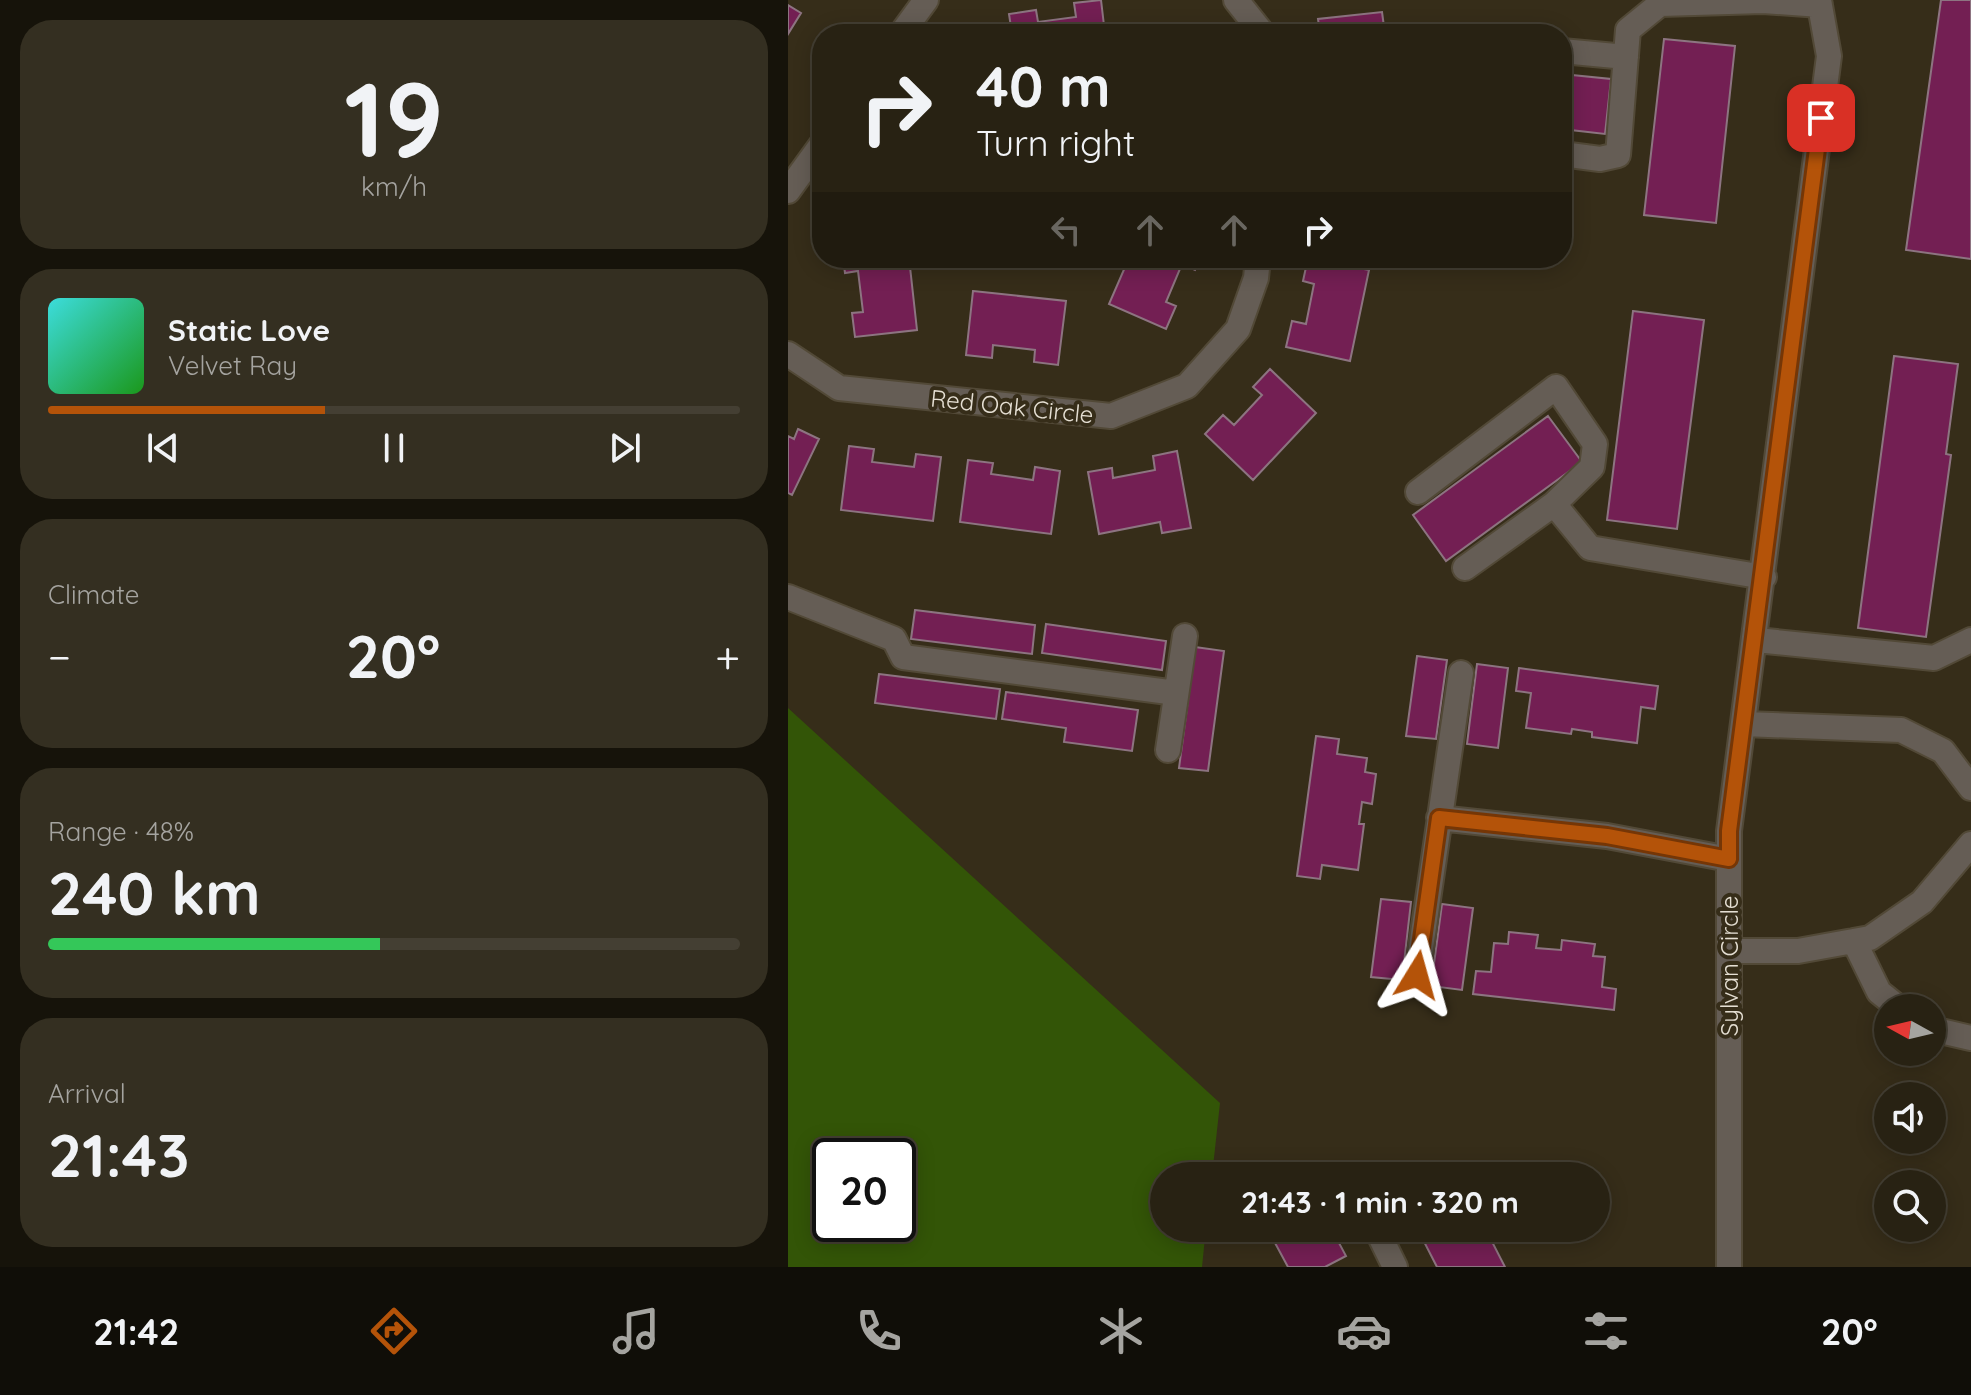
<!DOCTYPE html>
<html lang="en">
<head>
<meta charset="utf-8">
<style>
  body { margin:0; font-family:Quicksand,sans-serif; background:#342f21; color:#f1f3f6; height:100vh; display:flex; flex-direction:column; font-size:30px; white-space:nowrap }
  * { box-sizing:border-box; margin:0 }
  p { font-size:26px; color:#a5a4a0 }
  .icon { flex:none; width:44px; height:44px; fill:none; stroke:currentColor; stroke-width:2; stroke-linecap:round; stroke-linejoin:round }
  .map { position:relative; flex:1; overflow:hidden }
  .drawer { display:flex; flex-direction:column; gap:20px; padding:20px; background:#16130a; width:788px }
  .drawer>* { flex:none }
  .banner { position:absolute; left:24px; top:24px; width:760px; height:244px; border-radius:32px; box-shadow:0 4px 20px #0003,0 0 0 2px #443f33; background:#282213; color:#f1f3f6; overflow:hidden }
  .needle { width:52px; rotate:278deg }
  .fabs { position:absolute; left:1086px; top:994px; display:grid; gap:16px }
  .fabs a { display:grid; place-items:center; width:72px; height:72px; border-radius:50%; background:#282213; box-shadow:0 4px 20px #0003,0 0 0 2px #443f33; font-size:40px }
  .speed { position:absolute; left:24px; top:1138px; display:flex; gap:16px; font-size:40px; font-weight:700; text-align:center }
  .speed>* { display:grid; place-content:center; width:104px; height:104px; border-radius:50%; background:#282213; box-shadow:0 4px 20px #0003,0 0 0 2px #443f33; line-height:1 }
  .speed .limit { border:4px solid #111; border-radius:12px; background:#fff; color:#111 }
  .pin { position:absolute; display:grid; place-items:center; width:68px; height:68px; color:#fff; margin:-34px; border-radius:16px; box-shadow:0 4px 12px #0006 }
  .me { position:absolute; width:88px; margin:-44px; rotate:8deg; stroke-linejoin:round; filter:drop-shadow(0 0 6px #0008) }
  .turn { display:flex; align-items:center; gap:28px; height:168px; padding:0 32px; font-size:36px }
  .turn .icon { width:104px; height:104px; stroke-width:2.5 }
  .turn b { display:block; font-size:56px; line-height:68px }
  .lanes { display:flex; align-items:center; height:76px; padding:0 32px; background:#0003; justify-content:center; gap:40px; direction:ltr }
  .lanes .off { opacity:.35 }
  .big { font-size:60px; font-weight:800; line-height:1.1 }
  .drawer .tile { flex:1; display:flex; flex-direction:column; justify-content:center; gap:12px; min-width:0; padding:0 28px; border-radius:32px; background:#342f21 }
  .drawer .dial { align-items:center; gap:0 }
  .dial b { font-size:104px; line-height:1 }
  .song { display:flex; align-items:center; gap:24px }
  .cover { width:96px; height:96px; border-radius:12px; background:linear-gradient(135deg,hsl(180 70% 55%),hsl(120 70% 35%)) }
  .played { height:8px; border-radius:4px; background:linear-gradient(90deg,#b45309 40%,#443f33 40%) }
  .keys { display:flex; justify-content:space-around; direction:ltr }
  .heat { display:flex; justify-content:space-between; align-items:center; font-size:44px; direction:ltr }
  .charge { height:12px; border-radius:6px; background:linear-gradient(90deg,#34c759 48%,#443f33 0) }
  .trip { position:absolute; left:362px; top:1162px; width:460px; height:80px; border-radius:40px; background:#282213; box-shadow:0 4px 20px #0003,0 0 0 2px #443f33; font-weight:800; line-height:80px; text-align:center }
  .tab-bar { display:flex; height:128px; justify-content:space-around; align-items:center; background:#100e08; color:#a5a4a0 }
  .tab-bar .icon { width:56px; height:56px }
  .tab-bar .current { color:#b45309 }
  .tab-bar b { font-size:36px; color:#f1f3f6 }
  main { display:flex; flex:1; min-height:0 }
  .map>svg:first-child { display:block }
  .green { fill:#335507; fill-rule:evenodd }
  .building { fill:#731f53; stroke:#8d7481; stroke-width:2 }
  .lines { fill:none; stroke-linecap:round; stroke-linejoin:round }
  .minor-casing { stroke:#524937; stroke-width:28 }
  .minor { stroke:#655d55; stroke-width:24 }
  .route-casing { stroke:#753606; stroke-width:20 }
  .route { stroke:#b45309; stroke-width:14 }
  .labels { text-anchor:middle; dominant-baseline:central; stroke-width:8; stroke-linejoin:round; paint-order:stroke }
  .street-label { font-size:24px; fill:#e5dfd3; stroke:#362d19 }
</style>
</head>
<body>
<main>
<section class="drawer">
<div class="tile dial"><b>19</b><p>km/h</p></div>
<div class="tile">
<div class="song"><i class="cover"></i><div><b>Static Love</b><p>Velvet Ray</p></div></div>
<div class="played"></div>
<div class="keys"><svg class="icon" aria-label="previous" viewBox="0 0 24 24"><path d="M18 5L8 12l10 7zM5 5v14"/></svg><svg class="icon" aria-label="pause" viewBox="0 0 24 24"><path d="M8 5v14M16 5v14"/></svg><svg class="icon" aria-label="next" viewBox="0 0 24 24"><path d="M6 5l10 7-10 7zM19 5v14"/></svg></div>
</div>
<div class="tile"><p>Climate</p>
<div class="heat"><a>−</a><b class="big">20°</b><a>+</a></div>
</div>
<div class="tile"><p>Range · 48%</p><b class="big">240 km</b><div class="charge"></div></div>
<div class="tile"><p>Arrival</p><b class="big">21:43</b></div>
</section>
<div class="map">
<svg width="1183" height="1267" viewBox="0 0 1183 1267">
  <rect width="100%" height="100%" fill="#362d19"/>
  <!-- green -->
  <path class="green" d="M0,708L432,1103L424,1176H376V1228H418L414,1267H0ZM42,1156H110V1224H42Z"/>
  <!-- building -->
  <path class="building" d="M313,0L317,34H224L221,14L248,10L250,22L288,17L286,3Z
    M1153,0H1183V259L1118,250Z
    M0,5L13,13L0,34Z
    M594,12L597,34H532L530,19Z
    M876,39L947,46L928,223L856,215Z
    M774,74L823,79L817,134L774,129Z
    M55,258H121L129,330L67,337L64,313L75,312L70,271L57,273Z
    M341,258H412L407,270L394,264L378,302L388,306L378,329L321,304Z
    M520,258L581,270L562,361L498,347L504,321L518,324L526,284L515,281Z
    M185,291L278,301L270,365L246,362L247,350L205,345L204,358L178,355Z
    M845,311L916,320L889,529L819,520Z
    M1106,356L1170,364L1158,454L1163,455L1138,637L1070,628Z
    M482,369L528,413L465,480L417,434L435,415L446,425L474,395L465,387Z
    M760,416L794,462L658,561L625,515Z
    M10,429L31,439L4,495L0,493V436L6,439Z
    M61,446L86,449L84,462L126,467L128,454L153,457L145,521L53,510Z
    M389,451L403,528L374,533L372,522L311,534L300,472L324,468L325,478L367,470L365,456Z
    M180,460L205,463L203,474L245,480L247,467L272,471L263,534L172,522Z
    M127,610L247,625L244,654L123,639Z
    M258,624L378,641L374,670L254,653Z
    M407,647L436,651L420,771L391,768Z
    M629,656L659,660L648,739L618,736Z
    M689,664L720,668L710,748L679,744Z
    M731,668L870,686L867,709L853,707L849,743L804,737V732L784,729L783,734L738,728L743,693L728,691Z
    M91,674L212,689L208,719L87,703Z
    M218,692L350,710L344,751L276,742L278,728L214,719Z
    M528,736L551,739L549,754L579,758L577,772L588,774L584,804L574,802L571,824H576L570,870L534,865L532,879L509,876Z
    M593,899L623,902L614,980L583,977Z
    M654,904L685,908L674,990L643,986Z
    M721,932L750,935L748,948L773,950L774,940L807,944L805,956L817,957L814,987L828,989L826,1010L685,994L688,971L703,972L706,943L720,944Z
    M479,1228H543L558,1256L537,1267H500Z
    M629,1228H697L717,1267H649Z"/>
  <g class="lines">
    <defs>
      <path id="minor" d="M448,0L475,34
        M113,34L138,0
        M774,51L838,57
        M774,154L812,159L830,155L840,30L872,4L975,1L1032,5
        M0,191L34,144
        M0,354L51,388L323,416L399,386L450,329L468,278L470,258
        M630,492L768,387L807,444L804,467L766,504L802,548L976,577
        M677,568L766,504
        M0,597L106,639L115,657L388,693
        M968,640L1146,658L1183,640
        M956,724L1113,730L1155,751L1183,788
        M380,750L397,636
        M651,818L819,836L941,859
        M1066,941L1091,992L1111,1008
        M941,951H1010L1082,938L1134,902L1183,844
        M629,975L673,673
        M1144,1029L1183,1038
        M588,1228L607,1267
        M941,1267V831L1041,56L1031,0"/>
    </defs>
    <!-- minor casing -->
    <use href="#minor" class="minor-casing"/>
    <!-- minor -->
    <use href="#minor" class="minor"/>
  </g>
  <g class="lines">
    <defs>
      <path id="route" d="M629,975L651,818L819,836L941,859V831L1033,118"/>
    </defs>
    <!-- route casing -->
    <use href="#route" class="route-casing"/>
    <!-- route -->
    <use href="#route" class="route"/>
  </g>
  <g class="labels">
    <!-- street labels -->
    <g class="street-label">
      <text transform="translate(224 406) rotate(6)">Red Oak Circle</text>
      <text transform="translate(941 966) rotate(-90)">Sylvan Circle</text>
    </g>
  </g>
</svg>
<div class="fabs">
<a><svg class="needle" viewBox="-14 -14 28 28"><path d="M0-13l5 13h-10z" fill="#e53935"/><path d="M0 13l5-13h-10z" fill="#a5a4a0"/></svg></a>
<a><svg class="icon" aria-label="sound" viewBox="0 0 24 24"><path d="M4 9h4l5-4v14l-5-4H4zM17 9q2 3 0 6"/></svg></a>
<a><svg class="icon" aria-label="search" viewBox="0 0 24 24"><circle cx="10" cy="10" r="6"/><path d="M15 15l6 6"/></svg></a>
</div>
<div class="speed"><div class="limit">20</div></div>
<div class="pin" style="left:1033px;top:118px;background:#d93025"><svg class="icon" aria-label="arrive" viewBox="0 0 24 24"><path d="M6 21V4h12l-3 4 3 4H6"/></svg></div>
<svg class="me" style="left:629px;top:975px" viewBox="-20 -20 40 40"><path d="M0-17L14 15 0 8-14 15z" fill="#b45309" stroke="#fff" stroke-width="4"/></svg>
<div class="trip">21:43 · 1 min · 320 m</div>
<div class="banner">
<div class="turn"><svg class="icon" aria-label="right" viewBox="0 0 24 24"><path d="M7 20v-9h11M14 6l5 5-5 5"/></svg><div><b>40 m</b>Turn right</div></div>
<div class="lanes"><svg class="icon off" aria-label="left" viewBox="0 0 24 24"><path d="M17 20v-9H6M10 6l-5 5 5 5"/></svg><svg class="icon off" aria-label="ahead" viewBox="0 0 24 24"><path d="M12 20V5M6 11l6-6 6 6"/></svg><svg class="icon off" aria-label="ahead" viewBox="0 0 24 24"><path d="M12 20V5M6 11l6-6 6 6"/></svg><svg class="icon" aria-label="right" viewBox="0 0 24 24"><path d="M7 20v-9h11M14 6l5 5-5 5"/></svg></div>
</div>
</div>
</main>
<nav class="tab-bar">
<b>21:42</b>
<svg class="icon current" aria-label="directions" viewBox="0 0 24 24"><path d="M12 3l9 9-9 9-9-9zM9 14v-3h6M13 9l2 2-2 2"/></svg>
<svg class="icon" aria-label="music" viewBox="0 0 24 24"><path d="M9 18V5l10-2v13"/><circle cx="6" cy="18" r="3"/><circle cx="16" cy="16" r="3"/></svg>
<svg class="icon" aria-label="phone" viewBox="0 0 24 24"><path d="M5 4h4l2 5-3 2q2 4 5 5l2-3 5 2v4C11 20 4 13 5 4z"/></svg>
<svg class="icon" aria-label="climate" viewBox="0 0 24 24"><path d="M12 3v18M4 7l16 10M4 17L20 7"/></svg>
<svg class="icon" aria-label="car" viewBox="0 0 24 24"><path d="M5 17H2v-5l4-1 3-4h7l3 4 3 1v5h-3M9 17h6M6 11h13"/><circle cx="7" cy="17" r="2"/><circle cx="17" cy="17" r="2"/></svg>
<svg class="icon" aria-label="filters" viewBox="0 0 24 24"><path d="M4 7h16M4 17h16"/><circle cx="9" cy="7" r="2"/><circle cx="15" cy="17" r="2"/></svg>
<b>20°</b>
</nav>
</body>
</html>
